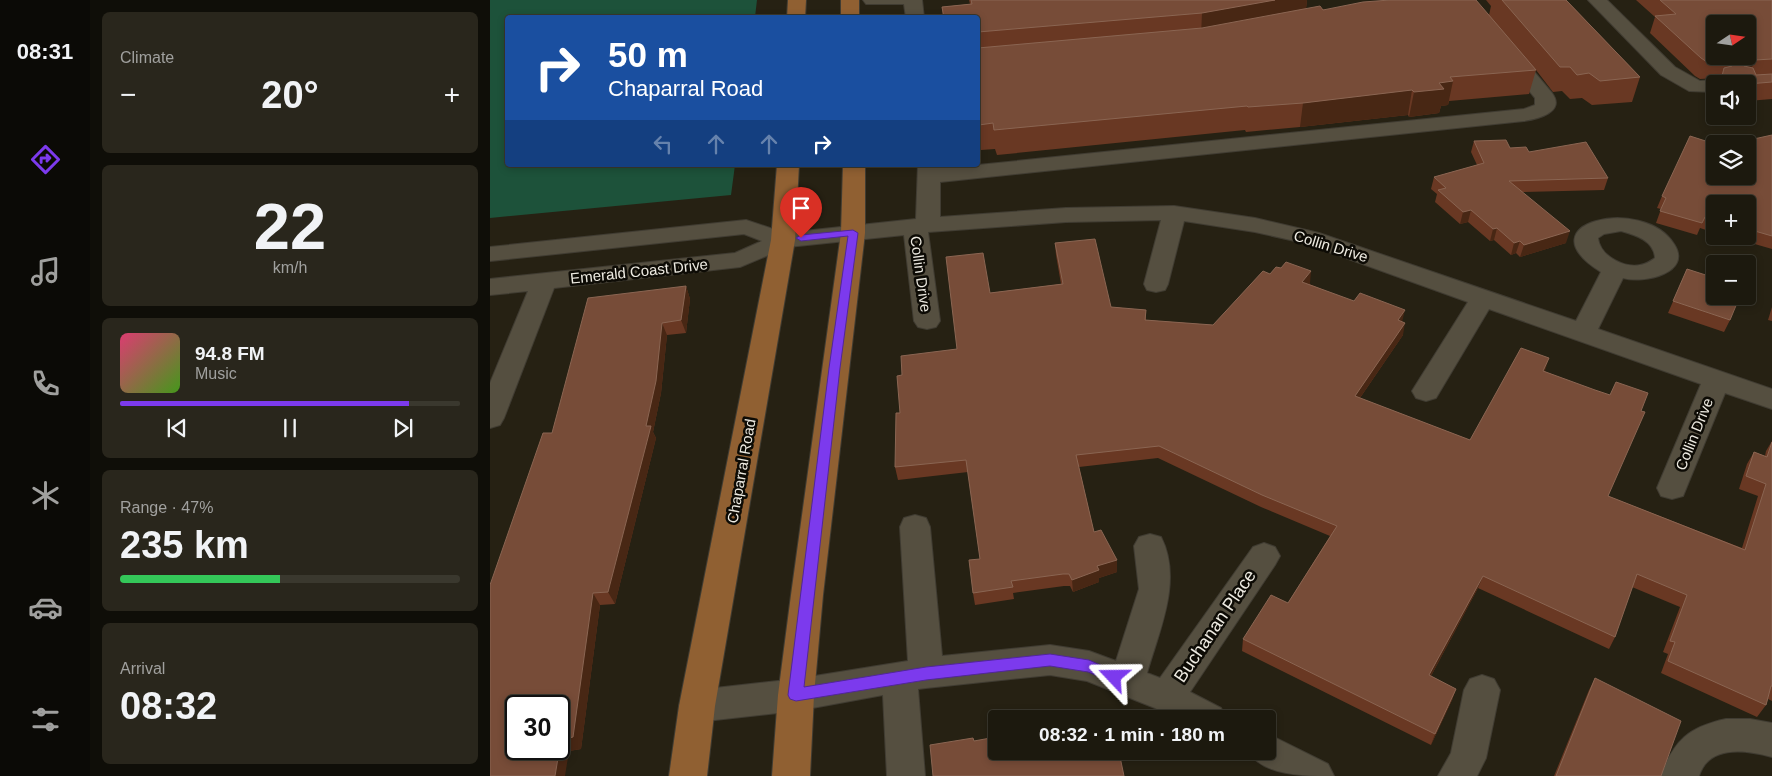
<!DOCTYPE html>
<html lang="en">
<head>
<meta charset="utf-8">
<style>
  body { margin:0; font-family:Helvetica,sans-serif; background:#29261c; color:#f1f3f6; height:100vh; display:flex; flex-direction:column; font-size:19px; white-space:nowrap }
  * { box-sizing:border-box; margin:0 }
  p { font-size:16px; color:#a0a09e }
  .icon { flex:none; width:28px; height:28px; fill:none; stroke:currentColor; stroke-width:2; stroke-linecap:round; stroke-linejoin:round }
  .map { position:relative; flex:1; overflow:hidden }
  .side { display:flex; flex-direction:column; gap:12px; padding:12px; background:#0f0e08; width:400px }
  .side>* { flex:none }
  .hud { position:absolute; left:15px; top:15px; width:475px; height:152px; border-radius:5px; box-shadow:0 2px 8px #0003,0 0 0 1px #3a382e; background:#1a4fa0; color:#fff; overflow:hidden }
  .needle { width:32px; rotate:77deg }
  .controls { position:absolute; left:1216px; top:15px; display:grid; gap:10px }
  .controls a { display:grid; place-items:center; width:50px; height:50px; border-radius:5px; background:#1c190e; box-shadow:0 2px 8px #0003,0 0 0 1px #3a382e; font-size:25px }
  .speed { position:absolute; left:15px; top:695px; display:flex; gap:10px; font-size:25px; font-weight:700; text-align:center }
  .speed>* { display:grid; place-content:center; width:65px; height:65px; border-radius:50%; background:#1c190e; box-shadow:0 2px 8px #0003,0 0 0 1px #3a382e; line-height:1 }
  .speed .limit { border:2px solid #111; border-radius:8px; background:#fff; color:#111 }
  .pin { position:absolute; display:grid; place-items:center; width:42px; height:42px; color:#fff; margin:-51px -21px; border-radius:50% 50% 50% 0; rotate:-45deg; box-shadow:0 0 5px #0007 }
  .pin .icon { rotate:45deg }
  .me { position:absolute; width:55px; margin:-28px; rotate:293deg; stroke-linejoin:round; filter:drop-shadow(0 0 4px #0008) }
  .turn { display:flex; align-items:center; gap:18px; height:105px; padding:0 20px; font-size:22px }
  .turn .icon { width:65px; height:65px; stroke-width:2.5 }
  .turn b { display:block; font-size:35px; line-height:42px }
  .lanes { display:flex; align-items:center; height:48px; padding:0 20px; background:#0003; justify-content:center; gap:25px; direction:ltr }
  .lanes .off { opacity:.35 }
  .big { font-size:38px; font-weight:700; line-height:1.1 }
  .side .widget { flex:1; display:flex; flex-direction:column; justify-content:center; gap:8px; min-width:0; padding:0 18px; border-radius:8px; background:#29261c }
  .side .dial { align-items:center; gap:0 }
  .dial b { font-size:65px; line-height:1 }
  .song { display:flex; align-items:center; gap:15px }
  .cover { width:60px; height:60px; border-radius:8px; background:linear-gradient(135deg,hsl(340 70% 55%),hsl(100 70% 35%)) }
  .played { height:5px; border-radius:2px; background:linear-gradient(90deg,#7c3aed 85%,#3a382e 85%) }
  .keys { display:flex; justify-content:space-around; direction:ltr }
  .heat { display:flex; justify-content:space-between; align-items:center; font-size:28px; direction:ltr }
  .charge { height:8px; border-radius:4px; background:linear-gradient(90deg,#34c759 47%,#3a382e 0) }
  .trip { position:absolute; left:498px; top:710px; width:288px; height:50px; border-radius:5px; background:#1c190e; box-shadow:0 2px 8px #0003,0 0 0 1px #3a382e; font-weight:700; line-height:50px; text-align:center }
  main { display:flex; flex:1; min-height:0 }
  .tabs { display:flex; flex-direction:column; width:90px; justify-content:space-around; align-items:center; background:#0b0a06; color:#a0a09e }
  .tabs .icon { width:35px; height:35px }
  .tabs .selected { color:#7c3aed }
  .tabs b { font-size:22px; color:#f1f3f6 }
  .map>svg:first-child { display:block }
  .green { fill:#1d523a }
  .lines { fill:none; stroke-linecap:round; stroke-linejoin:round }
  .minor-casing { stroke:#403c32; stroke-width:2 }
  .major-casing { stroke:#403c32; stroke-width:2 }
  .minor { fill:#554f40; fill-rule:evenodd }
  .major { fill:#906032; fill-rule:evenodd }
  .wall { fill:#693823 }
  .shaded-wall { fill:#482714 }
  .building { fill:#774c38; stroke:#8a6552; fill-rule:evenodd }
  .route { fill:#7c3aed; stroke:#51269a }
  .labels { text-anchor:middle; dominant-baseline:central; stroke-width:5; stroke-linejoin:round; paint-order:stroke }
  .street-label { font-size:15px; fill:#eeebe2; stroke:#0d0b05 }
  .near-street-label { font-size:18px; fill:#eeebe2; stroke:#0d0b05 }
</style>
</head>
<body>
<main>
<nav class="tabs">
<b>08:31</b>
<svg class="icon selected" aria-label="directions" viewBox="0 0 24 24"><path d="M12 3l9 9-9 9-9-9zM9 14v-3h6M13 9l2 2-2 2"/></svg>
<svg class="icon" aria-label="music" viewBox="0 0 24 24"><path d="M9 18V5l10-2v13"/><circle cx="6" cy="18" r="3"/><circle cx="16" cy="16" r="3"/></svg>
<svg class="icon" aria-label="phone" viewBox="0 0 24 24"><path d="M5 4h4l2 5-3 2q2 4 5 5l2-3 5 2v4C11 20 4 13 5 4z"/></svg>
<svg class="icon" aria-label="climate" viewBox="0 0 24 24"><path d="M12 3v18M4 7l16 10M4 17L20 7"/></svg>
<svg class="icon" aria-label="car" viewBox="0 0 24 24"><path d="M5 17H2v-5l4-1 3-4h7l3 4 3 1v5h-3M9 17h6M6 11h13"/><circle cx="7" cy="17" r="2"/><circle cx="17" cy="17" r="2"/></svg>
<svg class="icon" aria-label="filters" viewBox="0 0 24 24"><path d="M4 7h16M4 17h16"/><circle cx="9" cy="7" r="2"/><circle cx="15" cy="17" r="2"/></svg>
</nav>
<section class="side">
<div class="widget"><p>Climate</p>
<div class="heat"><a>−</a><b class="big">20°</b><a>+</a></div>
</div>
<div class="widget dial"><b>22</b><p>km/h</p></div>
<div class="widget">
<div class="song"><i class="cover"></i><div><b>94.8 FM</b><p>Music</p></div></div>
<div class="played"></div>
<div class="keys"><svg class="icon" aria-label="previous" viewBox="0 0 24 24"><path d="M18 5L8 12l10 7zM5 5v14"/></svg><svg class="icon" aria-label="pause" viewBox="0 0 24 24"><path d="M8 5v14M16 5v14"/></svg><svg class="icon" aria-label="next" viewBox="0 0 24 24"><path d="M6 5l10 7-10 7zM19 5v14"/></svg></div>
</div>
<div class="widget"><p>Range · 47%</p><b class="big">235 km</b><div class="charge"></div></div>
<div class="widget"><p>Arrival</p><b class="big">08:32</b></div>
</section>
<div class="map">
<svg width="1282" height="776" viewBox="0 0 1282 776">
  <rect width="100%" height="100%" fill="#262113"/>
  <!-- green -->
  <path class="green" d="M0,0H267L265,17L18,18V165H245L241,195L0,218Z"/>
  <g class="lines">
    <defs>
      <path id="minor" d="M373,0H432L434,18H416L414,4H376Z
        M965,0H984L1062,93C1076,112 1048,119 1034,121L450,182V217L576,208L684,206L765,218L829,233L1086,321L1111,272C1031,222 1154,195 1184,244C1203,273 1154,284 1133,278L1108,329L1282,389V409L1235,393L1193,496L1182,499L1171,496L1167,488L1211,384L999,309L946,398L936,401L926,398L922,391L978,302L814,243L765,232L694,221L678,284L675,290L666,292L657,290L654,284L671,220L576,222L438,232L450,321L446,327L437,329L428,327L424,321L414,235L298,247L250,267L64,288L14,418L10,425L0,428V383L38,291L0,295V279L245,253L272,241L254,234L0,261V247L256,220L295,233L426,219L428,165H450V168L488,165L1034,109L1045,105V98ZM1131,231C1145,235 1164,240 1165,258C1162,260 1158,263 1154,264C1137,270 1110,257 1108,238L1114,234Z
        M1098,0H1117L1185,67L1210,81L1225,80L1233,84H1225V92L1199,91L1171,75Z
        M425,515L436,518L440,527L452,656L560,645L599,651L626,661L649,589L644,546L649,537L660,534L671,537C693,580 669,631 657,673L670,678L763,547L774,543L785,547L790,556L785,565L700,692L731,708L736,719H684L665,708L597,681L560,675L436,688L428,689L435,776H397L393,695L306,711L207,722L194,717L189,706L194,695L207,690L306,679L418,661L410,527L414,518Z
        M992,675L1004,679L1010,690L996,758L987,776H948L961,753L974,690L980,679Z
        M1236,719H1260L1282,723V757C1257,750 1219,744 1209,776H1171C1184,740 1199,727 1236,719Z
        M776,733L838,764L844,776C814,776 773,776 758,751H776Z"/>
      <path id="major" d="M298,0H316L315,18H297Z
        M351,0H369V18H351Z
        M287,165H309L305,240L225,706L217,776H179L189,706L281,240Z
        M353,165H375V233L333,595L324,695L320,776H282L288,695L301,595L351,233Z"/>
    </defs>
    <!-- minor casing -->
    <use href="#minor" class="minor-casing"/>
    <!-- major casing -->
    <use href="#major" class="major-casing"/>
    <!-- minor -->
    <use href="#minor" class="minor"/>
    <!-- major -->
    <use href="#major" class="major"/>
  </g>
  <!-- wall -->
  <path class="wall" d="M479,0H817L816,9L999,15L1001,6L996,0H1076L1150,77L1142,102L1102,105L1092,98L1080,99L1072,91L1063,92L1046,70L1039,94L959,101L958,105L951,106L949,113L919,117L918,115L810,127L756,132L755,130L507,155L505,149L491,150L488,130V18H453L452,7L480,4Z
    M1146,0H1282V99L1258,101V84H1228L1229,80L1226,78L1210,79L1205,76L1160,33L1165,17Z
    M1282,135V249L1237,236H1258V204H1225V233L1210,228L1207,235L1166,223L1171,209L1167,208L1172,196L1225,176Z
    M984,141L1039,152L1118,178L1114,190L1032,192L1076,243L1030,257L1026,253L1021,255L1004,240L1000,241L978,222L970,224L945,202L947,194L941,189L944,177L987,165L981,152Z
    M565,243L621,307L656,310V320L723,325L780,274L820,283L819,284L912,322L913,335L870,398L980,440L1054,371L1151,411L1118,496L1252,548L1268,496L1249,489L1257,464L1264,452L1275,456L1276,451L1282,441V701L1278,699L1276,705L1267,717L1171,673L1178,654L1173,652L1190,607L1142,587L1125,637L1119,649L988,588L941,676L966,689L962,700L941,745L752,651L753,639L798,603L840,536L771,507L668,458L589,467L604,532L627,572L609,578V582L583,592L580,586H574L523,593L524,599L485,605L483,593L490,559L478,472L408,480L405,467L410,413L412,375L467,349L500,293L571,284L566,255Z
    M1197,269L1240,320L1234,332L1178,313Z
    M196,286L200,299L196,333L177,335L171,393L163,432L166,438L125,604L110,605L91,749L79,751L62,433Z
    M1282,307V321L1278,320Z
    M1105,678L1173,768L1171,776H1064L1099,690Z"/>
  <!-- shaded-wall -->
  <path class="shaded-wall" d="M785,0H817L815,17L711,36L712,13Z
    M1265,60L1258,77L1254,66Z
    M963,81L958,105L951,106L949,113L919,117L924,92L949,83Z
    M922,90L918,115L810,127L813,103Z
    M981,210L978,222L970,224L973,212Z
    M1007,228L1004,240L1000,241L1003,229Z
    M1080,231L1076,243L1030,257L1034,245Z
    M1030,241L1026,253L1021,255L1024,243Z
    M821,271L820,283L811,294L812,282Z
    M196,286L200,299L196,333L191,320Z
    M915,310L912,322L908,320Z
    M172,323L177,335L171,393L163,432L166,438L125,604L118,592L156,426Z
    M915,323L913,335L863,408L865,396Z
    M1059,358L1055,371L1048,383L1053,371Z
    M627,560V572L609,578V582L583,592L582,580L607,566Z
    M993,576L988,588L935,687L939,675Z
    M103,593L110,605L91,749L79,751L75,776H65L71,740Z
    M966,689L962,700L941,745L945,734Z"/>
  <!-- building -->
  <path class="building" d="M481,0H785L712,13L488,32V18H454L452,7L482,4Z
    M900,0H986L1046,70L960,77L963,81L949,83L954,89L924,92L922,90L813,103L758,107L757,106L504,130L503,123L489,125L488,119V48L712,28L830,6L833,10L873,2Z
    M1012,0H1076L1150,77L1110,81L1099,73L1087,75L1080,67H1070Z
    M1170,0H1282V59L1265,60L1254,66L1263,68L1266,75L1282,74V82L1258,84H1233L1241,76H1232L1234,68L1242,66L1233,61L1217,62L1211,58L1165,16L1186,14ZM1225,24H1258V56H1225Z
    M1282,135V236L1258,229V204H1225V219L1215,217L1212,223L1170,211L1176,198L1172,196L1200,136L1225,144V176H1258V144H1241Z
    M1016,140L1020,148L1036,147L1039,152L1096,142L1118,178L1019,181L1080,231L1034,245L1030,241L1024,243L1007,228L1003,229L981,210L973,212L948,190L956,188L944,177L994,163L984,141Z
    M605,239L621,307L656,310L655,320L723,325L773,271L780,274L786,267L791,268L796,262L821,271L812,282L864,301L870,293L915,310L908,320L915,323L865,396L980,440L1031,348L1059,358L1053,371L1105,390L1120,395L1126,382L1158,393L1151,411L1155,412L1118,496L1255,550L1276,484L1256,476L1264,452L1277,457L1282,442V686H1281L1276,705L1178,661L1185,642L1180,641L1197,595L1147,574L1125,637L993,576L939,675L966,689L945,734L753,639L781,595L798,603L847,526L772,495L669,446L586,455L604,532L611,530L627,560L607,566L609,570L582,580L579,574H573L521,581L523,587L483,593L479,560L490,559L476,460L405,467L406,413H410L407,376L412,375L411,356L467,349L456,257L493,253L500,293L573,284L565,243Z
    M1197,269L1225,278V296H1250L1240,320L1183,301Z
    M196,286L191,320L172,323L166,381L156,426H161L118,592L103,593L83,737L71,740L65,776H0V585L53,433H62L98,298ZM26,706H69V749H26Z
    M1105,678L1191,721L1171,776H1066Z
    M506,737V751H622V753L629,752L634,776H443L440,745L483,738L484,741Z"/>
  <!-- route -->
  <path class="route" d="M363,230L368,233L350,368L314,687L436,667L560,654L599,660L629,673L631,677L629,682L624,683L598,672L560,666L436,680L306,701L300,699L298,695L339,368L358,236L311,241L306,238L311,235Z"/>
  <g class="labels">
    <!-- street labels -->
    <g class="street-label">
      <text transform="translate(841 246) rotate(17)">Collin Drive</text>
      <text transform="translate(149 271) rotate(-6)">Emerald Coast Drive</text>
      <text transform="translate(431 274) rotate(82)">Collin Drive</text>
      <text transform="translate(1204 434) rotate(-68)">Collin Drive</text>
      <text transform="translate(251 471) rotate(-80)">Chaparral Road</text>
    </g>
    <!-- near-street labels -->
    <g class="near-street-label">
      <text transform="translate(725 626) rotate(-56)">Buchanan Place</text>
    </g>
  </g>
</svg>
<div class="controls">
<a><svg class="needle" viewBox="-14 -14 28 28"><path d="M0-13l5 13h-10z" fill="#e53935"/><path d="M0 13l5-13h-10z" fill="#a0a09e"/></svg></a>
<a><svg class="icon" aria-label="sound" viewBox="0 0 24 24"><path d="M4 9h4l5-4v14l-5-4H4zM17 9q2 3 0 6"/></svg></a>
<a><svg class="icon" aria-label="layers" viewBox="0 0 24 24"><path d="M12 4l9 5-9 5-9-5zM3 14l9 5 9-5"/></svg></a>
<a>+</a>
<a>−</a>
</div>
<div class="speed"><div class="limit">30</div></div>
<div class="pin" style="left:311px;top:238px;background:#d93025"><svg class="icon" aria-label="arrive" viewBox="0 0 24 24"><path d="M6 21V4h12l-3 4 3 4H6"/></svg></div>
<svg class="me" style="left:624px;top:677px" viewBox="-20 -20 40 40"><path d="M0-17L14 15 0 8-14 15z" fill="#7c3aed" stroke="#fff" stroke-width="4"/></svg>
<div class="trip">08:32 · 1 min · 180 m</div>
<div class="hud">
<div class="turn"><svg class="icon" aria-label="right" viewBox="0 0 24 24"><path d="M7 20v-9h11M14 6l5 5-5 5"/></svg><div><b>50 m</b>Chaparral Road</div></div>
<div class="lanes"><svg class="icon off" aria-label="left" viewBox="0 0 24 24"><path d="M17 20v-9H6M10 6l-5 5 5 5"/></svg><svg class="icon off" aria-label="ahead" viewBox="0 0 24 24"><path d="M12 20V5M6 11l6-6 6 6"/></svg><svg class="icon off" aria-label="ahead" viewBox="0 0 24 24"><path d="M12 20V5M6 11l6-6 6 6"/></svg><svg class="icon" aria-label="right" viewBox="0 0 24 24"><path d="M7 20v-9h11M14 6l5 5-5 5"/></svg></div>
</div>
</div>
</main>
</body>
</html>
